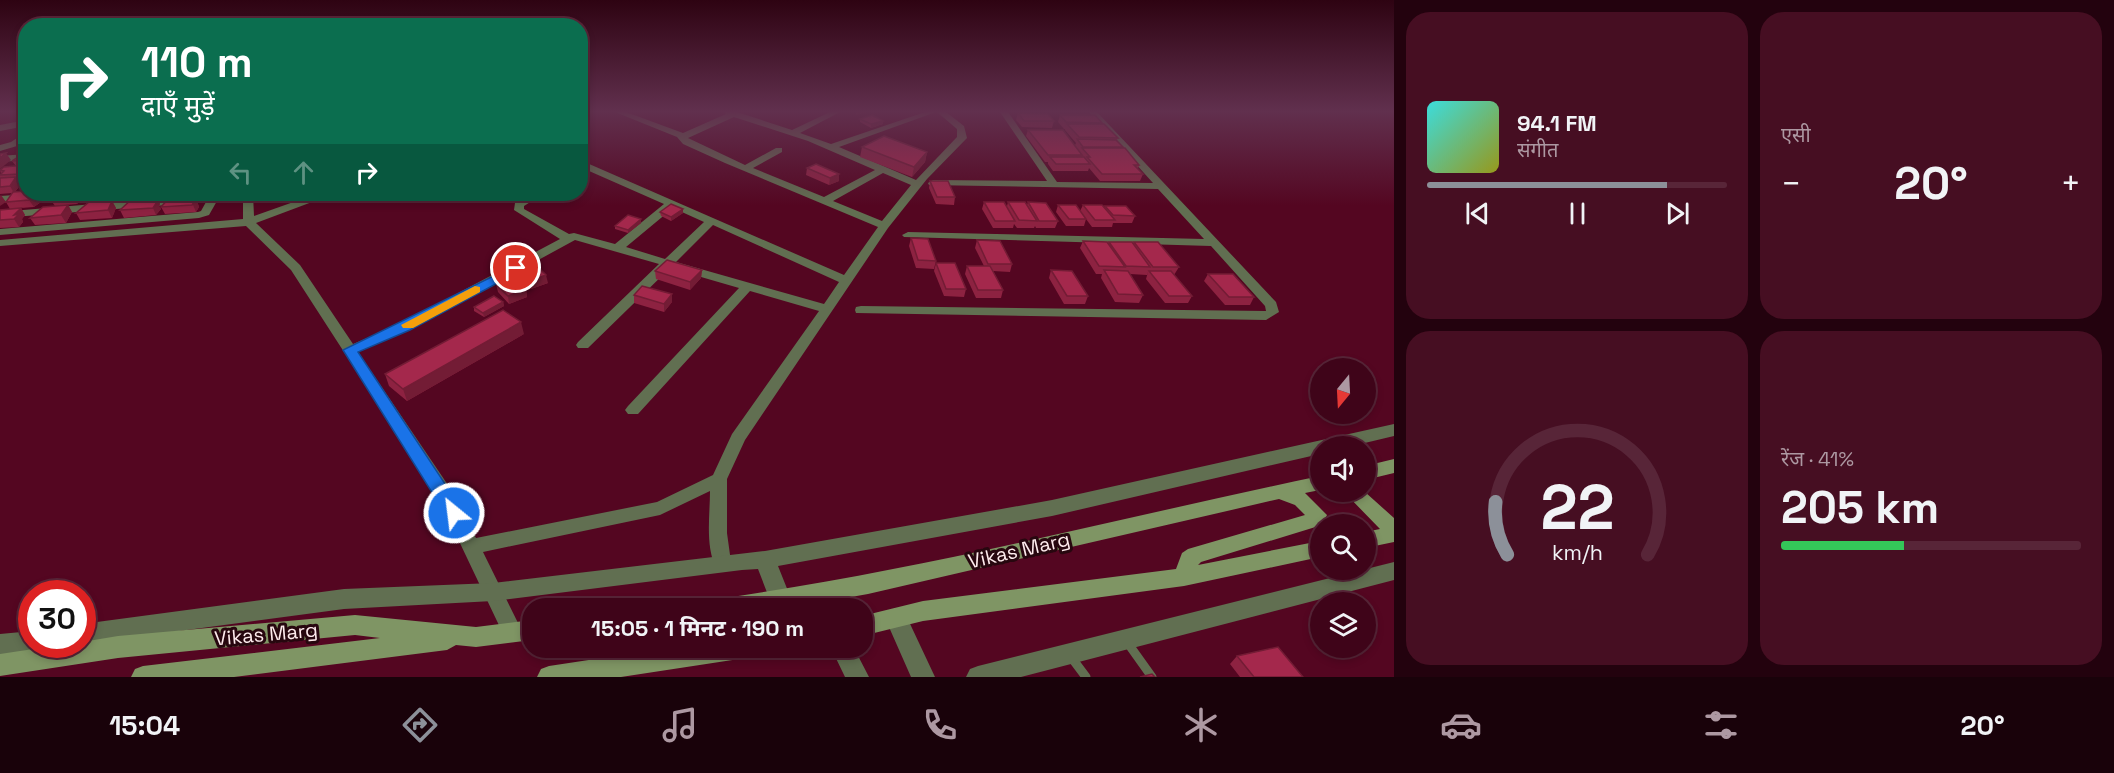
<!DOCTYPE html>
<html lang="hi">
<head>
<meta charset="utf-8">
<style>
  body { margin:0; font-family:"Space Grotesk","Noto Sans Devanagari",sans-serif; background:#460e22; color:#f1f3f6; height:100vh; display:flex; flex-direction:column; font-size:22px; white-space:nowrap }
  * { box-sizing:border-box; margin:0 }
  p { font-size:20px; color:#ad98a2 }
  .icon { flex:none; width:33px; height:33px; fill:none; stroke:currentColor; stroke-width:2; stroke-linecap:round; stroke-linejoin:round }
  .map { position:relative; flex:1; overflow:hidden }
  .drawer { display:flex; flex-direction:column; gap:12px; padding:12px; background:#23020e; width:720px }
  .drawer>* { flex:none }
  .guide { position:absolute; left:18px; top:18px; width:570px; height:183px; border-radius:24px; box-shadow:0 3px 9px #0003,0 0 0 2px #582538; background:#0b6e4f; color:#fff; overflow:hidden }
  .needle { width:39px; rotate:198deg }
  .buttons { position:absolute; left:1310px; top:358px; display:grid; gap:12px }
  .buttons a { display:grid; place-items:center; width:66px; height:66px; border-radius:50%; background:#3f0419; box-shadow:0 3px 9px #0003,0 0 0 2px #582538; font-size:30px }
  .speed { position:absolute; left:18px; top:580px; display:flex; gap:12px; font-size:30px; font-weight:700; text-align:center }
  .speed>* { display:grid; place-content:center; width:78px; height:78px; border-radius:50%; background:#3f0419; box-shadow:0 3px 9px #0003,0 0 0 2px #582538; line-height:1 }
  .speed .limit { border:9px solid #d22; background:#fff; color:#111 }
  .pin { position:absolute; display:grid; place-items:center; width:51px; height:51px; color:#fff; margin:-26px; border:3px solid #fff; border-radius:50%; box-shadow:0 2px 6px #0007 }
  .me { position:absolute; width:66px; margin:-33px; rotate:331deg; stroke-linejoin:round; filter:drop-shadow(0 0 4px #0008) }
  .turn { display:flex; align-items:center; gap:21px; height:126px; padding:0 24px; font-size:27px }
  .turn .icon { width:78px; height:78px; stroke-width:2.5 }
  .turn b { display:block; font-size:42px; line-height:51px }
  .lanes { display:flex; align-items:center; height:57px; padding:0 24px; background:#0003; justify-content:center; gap:30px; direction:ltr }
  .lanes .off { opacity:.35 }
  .big { font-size:45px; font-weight:700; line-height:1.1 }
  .drawer .tile { flex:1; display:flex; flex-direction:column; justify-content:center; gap:9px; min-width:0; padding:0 21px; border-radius:24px; background:#460e22 }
  .drawer .dial { align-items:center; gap:0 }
  .dial svg { height:156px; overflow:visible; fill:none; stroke:#582538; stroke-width:7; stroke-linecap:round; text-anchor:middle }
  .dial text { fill:#f1f3f6; stroke:none }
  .song { display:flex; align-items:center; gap:18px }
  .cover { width:72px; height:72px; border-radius:9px; background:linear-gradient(135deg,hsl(180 70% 55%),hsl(60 70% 35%)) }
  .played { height:6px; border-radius:3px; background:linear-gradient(90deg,#8c9099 80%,#582538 80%) }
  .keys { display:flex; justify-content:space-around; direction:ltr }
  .heat { display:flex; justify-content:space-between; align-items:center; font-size:33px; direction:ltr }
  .charge { height:9px; border-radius:4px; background:linear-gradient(90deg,#34c759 41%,#582538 0) }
  .drawer .tiles { flex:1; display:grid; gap:12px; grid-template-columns:repeat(2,1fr) }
  .trip { position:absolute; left:522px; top:598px; width:351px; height:60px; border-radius:24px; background:#3f0419; box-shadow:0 3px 9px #0003,0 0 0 2px #582538; font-weight:700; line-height:60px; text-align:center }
  .menu { display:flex; height:96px; justify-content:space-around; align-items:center; background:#19020a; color:#ad98a2 }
  .menu .icon { width:42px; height:42px }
  .menu .on { color:#8c9099 }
  .menu b { font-size:27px; color:#f1f3f6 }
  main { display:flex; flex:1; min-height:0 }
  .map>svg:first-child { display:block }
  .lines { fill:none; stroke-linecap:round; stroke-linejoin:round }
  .service { stroke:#616f51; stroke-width:9 }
  .minor { fill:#616f51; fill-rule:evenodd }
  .tertiary { fill:#616f51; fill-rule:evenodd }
  .secondary { fill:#7f9564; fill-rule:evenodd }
  .wall { fill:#8d2241 }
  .shaded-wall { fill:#731c35 }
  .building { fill:#a4284c; stroke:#731c35; stroke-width:1.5 }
  .route { fill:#1a73e8; stroke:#114b97; stroke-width:1.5 }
  .slow { fill:#f59e0b }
  .labels { text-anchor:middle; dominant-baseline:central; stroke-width:6; stroke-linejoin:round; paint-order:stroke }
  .near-street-label { font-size:20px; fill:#feebed; stroke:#27070f }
</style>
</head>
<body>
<main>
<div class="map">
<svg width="1394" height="677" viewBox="0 0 1394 677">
  <rect width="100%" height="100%" fill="#540621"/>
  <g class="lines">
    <!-- service -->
    <path class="service" d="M1127,642L1152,677
      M1071,657L1086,677"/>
    <!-- minor -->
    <path class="minor" d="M615,112H626L683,133L726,114L723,112H737L792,130L830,112H840L800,133L831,144L925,112H936L839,147L916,180L957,137V129L937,112H946L964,126L967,138L927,179L888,228L745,440L727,479V533L731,562L728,568L722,570L716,568C705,545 710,515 710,491L660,515L483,552L523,633L520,640L513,642L506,640L439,499L291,270L246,226L0,246V240L243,219V194H253L254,216L316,194H329L328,196L256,223L300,265L353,344L400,324L560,239L514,210L515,203L531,194H543L524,206V209L569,234L574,233L615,244L664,204L580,167V160L844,275L878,227L725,163L683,144L677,137ZM734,117L808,141L875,170L824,197L753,168L782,152V148H776L745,165L688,138ZM883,173L911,185L882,221L833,201ZM673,208L704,222L665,259L626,247ZM713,225L839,282L824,304L676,262ZM575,240L659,264L578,342L576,345L578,348H588L670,268L739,288L628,406L625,410L628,414H638L750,291L819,311L732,434L713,475L657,502L476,538L452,491L358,352L410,330Z
      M1000,112H1008L1057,182L1153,183L1089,112H1097L1276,302L1279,312L1266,320L856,313L855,310L856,307L861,306L1266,311L1265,306L1211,246L904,237L902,235L908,232L1204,239L1158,189L929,185L928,183L933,180L1047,181Z
      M26,120V126L0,131V125Z
      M26,132V140L17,146L0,151V145L11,142Z
      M26,154V160L0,162V156Z
      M26,179V185L0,187V181Z
      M30,194H69L64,197L0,202V196Z
      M211,194H221L209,215L199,218L0,235V229L198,212L201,211L206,202L0,218V212Z"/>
    <!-- tertiary -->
    <path class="tertiary" d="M1394,424V436L1348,447H1320V454L1052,516L778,566L792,601L785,609L773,608L758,569L742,570L493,601L344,609L82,644V624L344,589L493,583L765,551L1052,500Z
      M1394,562V580L1021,677H966L970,669L978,666Z
      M896,608L904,611L935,677H911L885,618L888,611Z
      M32,631V645H41L40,648L0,656V634Z
      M831,648H854L869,677H845Z"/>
    <!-- secondary -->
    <path class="secondary" d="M1394,459V473L1365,480V466Z
      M1320,476V490L1305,493L1327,515L1322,525L1201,562L1198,565L1320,541V557L1184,586L923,621L862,636V616L923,601L1176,569L1182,553L1188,549L1305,515L1295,505L1279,499L868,594L784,609H705L708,602L716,599C920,571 1119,518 1320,476Z
      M1344,492H1365L1394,518V542L1365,548V532L1380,529Z
      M355,615L476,627L532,620V640L476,647L456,645L447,650L234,677H131L135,669L143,666L380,638L355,635L118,658L0,676V654L60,645H82V642L118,636Z
      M668,648H750L747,655L739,659L621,677H537L541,669L549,666Z"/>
  </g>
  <!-- wall -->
  <path class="wall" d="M1018,113L1054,121L1052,128L1022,127L1016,120Z
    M1060,115L1102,123V124L1118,138L1117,140L1123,147V148L1139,165L1138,169L1143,174L1140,181H1100L1089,168L1088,171H1053L1048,164V162H1045L1026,136L1028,130L1075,145L1076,143L1065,130V129H1064L1058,122Z
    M860,119L883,121V124L871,128L860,122Z
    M862,147L927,152L925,162L912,177L860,157Z
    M26,152V180L19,181L21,184L15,192L26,194H46L48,197L34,207L21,208L25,215L22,219L23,222L19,227L0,228V210L10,209L6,202L12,193L0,194V174H1L0,170L16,166L12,161Z
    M807,168L839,181L829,185L806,175Z
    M930,181L955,197L954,205L936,204L929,188Z
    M90,194L77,204L55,206L50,199Z
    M95,194H130L121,200L112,201L116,208L112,218L80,220L76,213L98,202L94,195Z
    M137,194H167L162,198L157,199L160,204L159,206L161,209L156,215L124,218L120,210L140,198Z
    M181,194H205L195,195L199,207L196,212L165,214L161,207L182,195Z
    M984,202L1007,206L1008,202L1027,205L1028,202L1058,221L1055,228H1036L1035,226L1034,228H1017L1014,224L1013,228H993L982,209Z
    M68,205L72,212L66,223L35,225L30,218Z
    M1058,205L1080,211L1083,205L1105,207V206L1135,216L1132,223H1113L1112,227H1092L1086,219L1084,226H1066L1056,212Z
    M660,212L683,213L671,221L661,216Z
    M641,219V223L628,233L615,229V226Z
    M911,238L936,261L934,269L916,268L909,246Z
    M977,240L1012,264L1010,272L993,271L1003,290L1001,298H976L965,274L967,266H984L975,248Z
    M1083,241L1108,243L1109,242L1133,244L1134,242L1179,267L1174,275L1192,296L1188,303H1165L1146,279L1148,272L1147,275L1130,274L1143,295L1139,303L1115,302L1101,278L1102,274H1096L1080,248Z
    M936,263L966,289L964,297L944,296L934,271Z
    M516,268L548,283L531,289L518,276Z
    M702,270L701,278L690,290L656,279L655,271Z
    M1051,270L1088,296L1085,304H1064L1049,278Z
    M1208,274L1254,297L1250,305H1225L1204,281Z
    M496,284L526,289L527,297L509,304L498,292Z
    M672,294V302L664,312L634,303V295Z
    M503,302L504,306L484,317L474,311V307Z
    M524,334L407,401L389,386L385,374Z
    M1237,656L1303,677H1240L1230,664Z"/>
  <!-- shaded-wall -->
  <path class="shaded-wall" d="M856,112H868L856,115Z
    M883,121V124L871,128V124Z
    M927,152L925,162L912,177L914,167Z
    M6,153L11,160L0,169V158Z
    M26,170V180L24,181L20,174Z
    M839,174V181L829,185L830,178Z
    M16,177L21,184L14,193L10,186Z
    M39,194H46L48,197L34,207L29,200Z
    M77,194H90L77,204L73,197Z
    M118,194H130L121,200Z
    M160,194H167L162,198Z
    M195,194L199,207L196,212L191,200Z
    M1,195L6,202L0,206V196Z
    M157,197L160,204L159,206L161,209L156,215L153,208V202Z
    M112,201L116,208L112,218L108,210Z
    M68,205L72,212L66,223L61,215Z
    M21,208L25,215L22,219L23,222L19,227L14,219V215Z
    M683,209V213L671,221V217Z
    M641,219V223L628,233V230Z
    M702,270L701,278L690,290V282Z
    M546,275L548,283L531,289L530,281Z
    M526,289L527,297L509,304L508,296Z
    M672,294V302L664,312V304Z
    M503,302L504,306L484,317L483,313Z
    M521,322L524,334L407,401L403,389Z"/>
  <!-- building -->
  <path class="building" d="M1018,113L1048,114L1054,121H1024Z
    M872,115L883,121L871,124L860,119Z
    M1060,115H1095L1102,123L1066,122Z
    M1067,124H1104L1118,138L1079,137Z
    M1028,130H1063L1082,155H1048Z
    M884,136L927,152L914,167L862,147Z
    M1077,139L1116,140L1123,147H1083Z
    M1082,148H1125L1139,165H1134L1143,174H1102L1087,157H1090Z
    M26,152V160L12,161Z
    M6,153L0,158V154Z
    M1050,157H1084L1090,164H1056Z
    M816,164L839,174L830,178L807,168Z
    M26,165V170L20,174L0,175L4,171L0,170L4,167Z
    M16,177L10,186L0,187V178Z
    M930,181H948L955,197H937Z
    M26,191V194H39L29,200L6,202L13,192Z
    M53,194H77L73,197L50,199Z
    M95,194H115L94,195Z
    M195,194L191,200L196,199L192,205L161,207L171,196Z
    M157,197L153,202H157L153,208L120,210L132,199Z
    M112,201L108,210L76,213L89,202Z
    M984,202H1004L1015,221H995Z
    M1008,202H1025L1037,221L1019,220Z
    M1028,202L1046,203L1058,221H1039Z
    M671,204L683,209L671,217L660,212Z
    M68,205L61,215L30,218L43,207Z
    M1058,205H1076L1086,219H1069Z
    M1083,205H1102L1115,220H1095Z
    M1105,206H1126L1135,216L1113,215Z
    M21,208L14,215L19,214L14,219L0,220V210Z
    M628,215L641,219L628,230L615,226Z
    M911,238L928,239L936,261L918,260Z
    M977,240L1000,241L1012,264H988Z
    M1083,241L1107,242L1125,267L1099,266Z
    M1109,242H1132L1150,267L1126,266Z
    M1134,242H1158L1179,267H1153Z
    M667,260L702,270L690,282L655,271Z
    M533,262L546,275L530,281L516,268Z
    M936,263H955L966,289H946Z
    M967,266H990L1003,290H978Z
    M1051,270L1072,271L1088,296H1067Z
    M1104,270L1128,271L1143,295L1118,294Z
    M1149,271H1171L1192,296H1169Z
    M1208,274H1233L1254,297H1229Z
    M514,277L526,289L508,296L496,284Z
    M642,286L672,294L664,304L634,295Z
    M494,296L503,302L483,313L474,307Z
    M503,310L521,322L403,389L385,374Z
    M1278,647L1303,677H1254L1237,656Z
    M1152,674L1155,677H1140Z"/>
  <!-- sky -->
  <linearGradient id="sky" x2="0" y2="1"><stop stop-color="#2e0312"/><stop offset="0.54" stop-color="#61304e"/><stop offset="1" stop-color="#61304e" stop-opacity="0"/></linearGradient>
  <rect width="1394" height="206" fill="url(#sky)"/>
  <!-- route -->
  <path class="route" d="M516,265L522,268L520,271L410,330L358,352L461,508L463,513L461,518H448L343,350Z"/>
  <!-- slow -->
  <path class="slow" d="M475,286L480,287V292L413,328H403L401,325Z"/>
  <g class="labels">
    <!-- near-street labels -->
    <g class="near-street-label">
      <text transform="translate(1019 550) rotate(-13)">Vikas Marg</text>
      <text transform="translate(266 634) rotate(-5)">Vikas Marg</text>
    </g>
  </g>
</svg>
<div class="buttons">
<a><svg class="needle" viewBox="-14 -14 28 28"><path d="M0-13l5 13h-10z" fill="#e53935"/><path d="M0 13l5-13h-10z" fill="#ad98a2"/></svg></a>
<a><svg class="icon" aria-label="sound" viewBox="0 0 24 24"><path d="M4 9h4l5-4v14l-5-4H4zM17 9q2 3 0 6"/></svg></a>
<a><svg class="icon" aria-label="search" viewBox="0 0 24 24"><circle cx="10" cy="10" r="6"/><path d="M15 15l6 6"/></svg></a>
<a><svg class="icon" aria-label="layers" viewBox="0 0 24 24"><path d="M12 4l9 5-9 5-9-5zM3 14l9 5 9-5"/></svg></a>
</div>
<div class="speed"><div class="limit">30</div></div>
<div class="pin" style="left:516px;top:268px;background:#d93025"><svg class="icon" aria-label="arrive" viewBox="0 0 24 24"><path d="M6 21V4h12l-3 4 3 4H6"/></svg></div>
<svg class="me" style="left:454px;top:513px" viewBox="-20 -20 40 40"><circle r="17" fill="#1a73e8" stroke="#fff" stroke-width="3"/><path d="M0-11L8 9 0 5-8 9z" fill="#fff"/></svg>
<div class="trip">15:05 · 1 मिनट · 190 m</div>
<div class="guide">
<div class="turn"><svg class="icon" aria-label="right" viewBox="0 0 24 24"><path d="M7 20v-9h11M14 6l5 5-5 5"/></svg><div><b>110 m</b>दाएँ मुड़ें</div></div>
<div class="lanes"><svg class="icon off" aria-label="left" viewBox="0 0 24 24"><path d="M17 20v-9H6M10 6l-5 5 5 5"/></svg><svg class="icon off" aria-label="ahead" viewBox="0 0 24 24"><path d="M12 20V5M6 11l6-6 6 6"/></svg><svg class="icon" aria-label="right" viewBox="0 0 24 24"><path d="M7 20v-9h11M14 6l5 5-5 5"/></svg></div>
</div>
</div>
<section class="drawer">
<div class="tiles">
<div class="tile">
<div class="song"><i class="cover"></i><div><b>94.1 FM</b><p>संगीत</p></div></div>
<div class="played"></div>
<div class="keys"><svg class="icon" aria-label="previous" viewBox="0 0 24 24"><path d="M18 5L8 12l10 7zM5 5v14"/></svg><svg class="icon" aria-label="pause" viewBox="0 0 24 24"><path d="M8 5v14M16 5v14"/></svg><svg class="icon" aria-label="next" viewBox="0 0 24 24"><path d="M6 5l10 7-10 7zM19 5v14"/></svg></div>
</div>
<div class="tile"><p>एसी</p>
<div class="heat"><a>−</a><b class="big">20°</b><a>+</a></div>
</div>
<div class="tile dial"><svg viewBox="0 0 100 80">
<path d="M14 69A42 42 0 1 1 86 69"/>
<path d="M14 69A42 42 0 0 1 8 42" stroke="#8c9099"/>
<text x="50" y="56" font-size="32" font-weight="700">22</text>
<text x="50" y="72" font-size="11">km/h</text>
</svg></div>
<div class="tile"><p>रेंज · 41%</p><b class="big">205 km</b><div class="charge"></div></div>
</div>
</section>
</main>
<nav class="menu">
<b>15:04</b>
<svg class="icon on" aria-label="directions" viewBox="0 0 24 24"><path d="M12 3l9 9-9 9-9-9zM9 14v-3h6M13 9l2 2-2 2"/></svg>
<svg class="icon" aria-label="music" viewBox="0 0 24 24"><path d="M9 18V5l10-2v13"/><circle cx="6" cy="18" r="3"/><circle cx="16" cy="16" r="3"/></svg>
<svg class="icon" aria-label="phone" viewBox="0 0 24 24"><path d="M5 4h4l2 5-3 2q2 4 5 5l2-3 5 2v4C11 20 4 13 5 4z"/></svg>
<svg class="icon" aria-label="climate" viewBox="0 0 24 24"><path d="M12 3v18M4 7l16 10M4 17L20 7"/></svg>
<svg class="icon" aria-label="car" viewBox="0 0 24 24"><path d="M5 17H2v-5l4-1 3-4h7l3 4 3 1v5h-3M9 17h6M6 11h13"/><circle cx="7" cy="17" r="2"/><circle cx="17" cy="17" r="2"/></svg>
<svg class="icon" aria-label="filters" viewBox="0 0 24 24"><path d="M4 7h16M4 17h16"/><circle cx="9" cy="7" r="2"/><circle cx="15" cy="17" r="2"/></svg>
<b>20°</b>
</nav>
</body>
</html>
